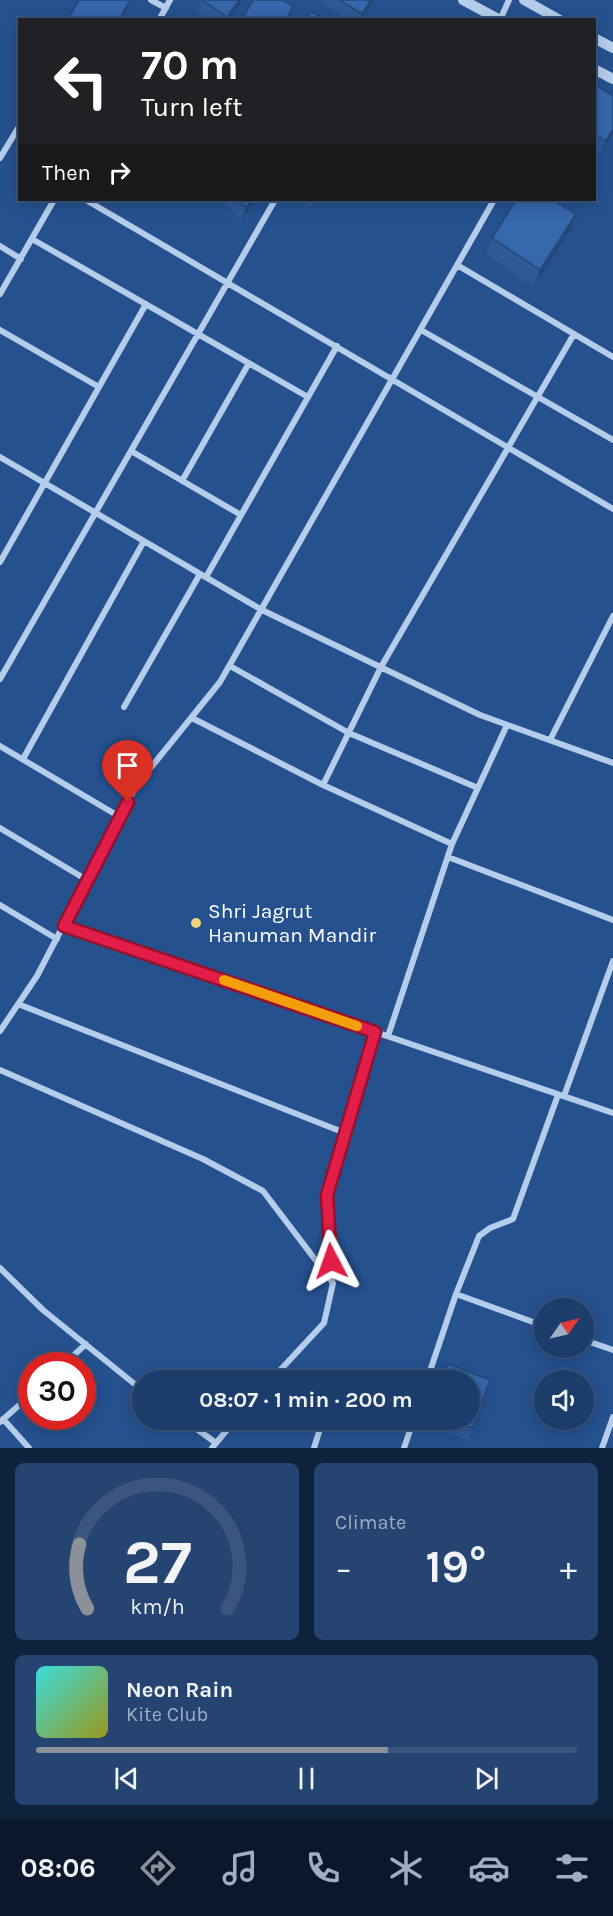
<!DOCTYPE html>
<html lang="en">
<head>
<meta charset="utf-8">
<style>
  body { margin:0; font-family:Karla,sans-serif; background:#254471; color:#f1f3f6; height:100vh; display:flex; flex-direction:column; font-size:22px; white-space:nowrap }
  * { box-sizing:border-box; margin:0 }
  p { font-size:20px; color:#a0aec1 }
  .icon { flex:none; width:33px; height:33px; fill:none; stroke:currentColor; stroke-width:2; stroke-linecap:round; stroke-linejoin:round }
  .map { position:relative; height:1448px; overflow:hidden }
  .details { display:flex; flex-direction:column; gap:15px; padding:15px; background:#0f223b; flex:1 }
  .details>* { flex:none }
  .guide { position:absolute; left:18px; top:18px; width:578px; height:183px; border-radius:0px; box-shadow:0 3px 15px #0003,0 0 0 2px #3a567e; background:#202124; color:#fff; overflow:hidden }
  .needle { width:39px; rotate:56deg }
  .controls { position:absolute; left:534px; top:1298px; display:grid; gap:12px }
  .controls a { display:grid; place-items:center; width:60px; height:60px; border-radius:50%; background:#1c3d6b; box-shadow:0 3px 15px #0003,0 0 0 2px #3a567e; font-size:30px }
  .speed { position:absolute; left:18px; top:1352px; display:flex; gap:12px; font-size:30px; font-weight:700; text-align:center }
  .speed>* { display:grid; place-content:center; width:78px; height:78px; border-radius:50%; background:#1c3d6b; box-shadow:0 3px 15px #0003,0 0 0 2px #3a567e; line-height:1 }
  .speed .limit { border:9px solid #d22; background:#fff; color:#111 }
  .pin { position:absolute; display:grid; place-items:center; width:51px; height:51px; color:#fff; margin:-62px -26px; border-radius:50% 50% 50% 0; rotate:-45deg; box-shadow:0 0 6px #0007 }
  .pin .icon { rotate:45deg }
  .me { position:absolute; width:66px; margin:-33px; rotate:356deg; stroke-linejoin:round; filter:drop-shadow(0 0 4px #0008) }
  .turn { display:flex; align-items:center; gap:21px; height:126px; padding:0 24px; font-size:27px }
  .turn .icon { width:78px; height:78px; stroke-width:2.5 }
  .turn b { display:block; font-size:42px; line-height:51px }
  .then { display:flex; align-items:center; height:57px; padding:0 24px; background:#0003; gap:12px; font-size:22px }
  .big { font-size:45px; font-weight:700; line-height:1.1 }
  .details .tile { flex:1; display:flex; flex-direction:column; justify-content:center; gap:9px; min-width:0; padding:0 21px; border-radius:9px; background:#254471 }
  .details .dial { align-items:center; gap:0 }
  .dial svg { height:156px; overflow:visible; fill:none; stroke:#3a567e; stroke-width:7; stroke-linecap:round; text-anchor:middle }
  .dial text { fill:#f1f3f6; stroke:none }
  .song { display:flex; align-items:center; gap:18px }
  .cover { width:72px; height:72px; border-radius:9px; background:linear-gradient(135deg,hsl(180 70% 55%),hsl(60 70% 35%)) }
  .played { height:6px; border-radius:3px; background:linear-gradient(90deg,#8c9099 65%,#3a567e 65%) }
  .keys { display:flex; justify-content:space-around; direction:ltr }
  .heat { display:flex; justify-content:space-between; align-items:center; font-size:33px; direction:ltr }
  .details .tiles { flex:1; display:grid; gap:15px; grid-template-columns:1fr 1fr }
  .tile:last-child { grid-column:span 2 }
  .trip { position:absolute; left:132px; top:1370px; width:348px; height:60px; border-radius:30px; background:#1c3d6b; box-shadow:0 3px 15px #0003,0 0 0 2px #3a567e; font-weight:700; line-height:60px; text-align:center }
  .dock { display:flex; height:96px; justify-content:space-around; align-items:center; background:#0b182b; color:#a0aec1 }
  .dock .icon { width:42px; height:42px }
  .dock .active { color:#8c9099 }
  .dock b { font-size:27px; color:#f1f3f6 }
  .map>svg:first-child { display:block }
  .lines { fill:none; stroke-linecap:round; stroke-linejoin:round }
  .minor { stroke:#b5cdeb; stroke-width:6 }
  .tertiary { stroke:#b5cdeb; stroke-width:10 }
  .wall { fill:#2e5994 }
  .shaded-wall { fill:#254878 }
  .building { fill:#3567ac; stroke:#254878; stroke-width:1.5 }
  .route-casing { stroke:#92132f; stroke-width:15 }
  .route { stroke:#e11d48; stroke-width:10 }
  .slow { stroke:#f59e0b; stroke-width:10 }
  .poi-dot { fill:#f5d57a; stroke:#25518f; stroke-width:2 }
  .labels { text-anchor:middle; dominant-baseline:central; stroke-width:6; stroke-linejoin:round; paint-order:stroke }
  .poi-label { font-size:21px; fill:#fff; stroke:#25518f; text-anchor:start }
</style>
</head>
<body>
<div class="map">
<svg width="613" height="1448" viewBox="0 0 613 1448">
  <rect width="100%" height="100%" fill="#25518f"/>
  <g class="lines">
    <!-- minor -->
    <path class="minor" d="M151,0L166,8
      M159,20L170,0
      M500,20L509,0
      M0,158L20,125
      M86,200L613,509
      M32,239L308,397
      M0,246L21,259
      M457,265L613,357
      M0,294L54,200
      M0,330L99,387
      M421,330L613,440
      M131,451L241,515
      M0,457L262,610L480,715L613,763
      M182,481L249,363
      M0,562L146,304
      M206,577L337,346
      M230,666L349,733L478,788
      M0,679L275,200
      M124,707L200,574
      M192,718L323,785L452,844
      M550,740L613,616
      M0,746L120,817
      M23,759L144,541
      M323,785L381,667L574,334
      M0,828L87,880
      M448,857L613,920
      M0,905L57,939
      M64,926L613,1113
      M18,1004L345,1133
      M0,1031L37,976L136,786L220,682L494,200
      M388,1036L452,844L507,725
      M0,1070L203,1159L263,1191L333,1283L324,1323L271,1380
      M564,1096L613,961
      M0,1268L43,1310L142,1390
      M332,1282L326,1195L375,1032
      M456,1294L544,1326
      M584,1340L613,1350
      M63,1365L86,1344
      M427,1380L456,1294L479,1236L490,1228L513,1219L558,1095
      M3,1419L29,1448
      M183,1419L216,1443
      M0,1422L32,1394
      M212,1448L236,1419
      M314,1448L319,1432
      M404,1448L414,1419
      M602,1448L613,1417"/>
    <!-- tertiary -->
    <path class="tertiary" d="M463,0L500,20
      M524,0L560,20
      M594,38L613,48
      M594,69L613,79"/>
  </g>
  <!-- wall -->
  <path class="wall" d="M201,0H243L229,20H209L197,11Z
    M322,0H374L362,20H348L321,2Z
    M594,85L613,96V134L601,152L594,147Z
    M226,200H257L241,219L225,204Z
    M300,200H315L311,207Z
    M576,214L570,231L534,286L486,254L492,238Z
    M490,1380L468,1440L426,1424L428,1419H470Z"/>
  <!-- shaded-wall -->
  <path class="shaded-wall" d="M130,0L126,10L121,20H119Z
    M239,0H243L229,20H227Z
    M371,0H374L362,20H360L362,14Z
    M293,6L288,20H286Z
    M613,129V134L601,152L606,141Z
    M252,200H257L241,219L246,207Z
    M576,214L570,231L534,286L540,270Z"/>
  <!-- building -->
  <path class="building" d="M79,0H130L119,20H69L68,19Z
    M202,0H239L227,17Z
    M253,0H283L293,6L286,20H242Z
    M340,0H371L362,14Z
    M311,11L326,20H306Z
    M594,85H596L613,96V129L606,141L594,133Z
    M237,200H252L246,207Z
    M516,200H553L576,214L540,270L492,238Z
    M448,1364L490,1380L473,1428L448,1419H470V1380H442Z"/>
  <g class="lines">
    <defs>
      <path id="route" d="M128,802L64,926L375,1032L327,1195L331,1261"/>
    </defs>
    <!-- route casing -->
    <use href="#route" class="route-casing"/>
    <!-- route -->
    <use href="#route" class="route"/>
    <!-- slow -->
    <path class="slow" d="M224,980L357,1026"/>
  </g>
  <!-- markers -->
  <circle class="poi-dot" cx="196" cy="923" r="6"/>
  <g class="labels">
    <!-- poi labels -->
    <g class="poi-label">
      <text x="208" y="911">Shri Jagrut<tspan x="208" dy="24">Hanuman Mandir</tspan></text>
    </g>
  </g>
</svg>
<div class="controls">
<a><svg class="needle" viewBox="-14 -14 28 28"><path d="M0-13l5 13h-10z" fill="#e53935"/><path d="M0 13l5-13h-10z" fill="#a0aec1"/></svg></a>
<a><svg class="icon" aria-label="sound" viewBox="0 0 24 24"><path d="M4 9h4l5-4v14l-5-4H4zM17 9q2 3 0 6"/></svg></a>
</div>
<div class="speed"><div class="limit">30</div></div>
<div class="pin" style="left:128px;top:802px;background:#d93025"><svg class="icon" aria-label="arrive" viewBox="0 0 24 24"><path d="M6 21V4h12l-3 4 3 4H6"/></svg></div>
<svg class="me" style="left:331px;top:1261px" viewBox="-20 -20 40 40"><path d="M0-17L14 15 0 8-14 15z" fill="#e11d48" stroke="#fff" stroke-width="4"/></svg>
<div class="trip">08:07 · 1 min · 200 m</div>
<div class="guide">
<div class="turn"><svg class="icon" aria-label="left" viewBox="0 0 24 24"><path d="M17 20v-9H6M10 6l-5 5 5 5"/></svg><div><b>70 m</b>Turn left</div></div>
<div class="then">Then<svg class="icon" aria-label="right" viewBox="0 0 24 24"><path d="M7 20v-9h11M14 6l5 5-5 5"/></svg></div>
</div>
</div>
<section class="details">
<div class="tiles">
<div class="tile dial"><svg viewBox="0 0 100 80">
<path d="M14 69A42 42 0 1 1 86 69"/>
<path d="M14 69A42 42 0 0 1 10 36" stroke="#8c9099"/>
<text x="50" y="56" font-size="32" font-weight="700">27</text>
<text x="50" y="72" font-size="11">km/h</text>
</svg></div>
<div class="tile"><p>Climate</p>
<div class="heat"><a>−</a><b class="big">19°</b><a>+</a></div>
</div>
<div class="tile">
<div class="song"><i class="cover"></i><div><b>Neon Rain</b><p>Kite Club</p></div></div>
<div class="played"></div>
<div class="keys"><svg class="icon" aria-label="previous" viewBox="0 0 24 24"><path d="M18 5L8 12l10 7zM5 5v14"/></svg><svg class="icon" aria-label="pause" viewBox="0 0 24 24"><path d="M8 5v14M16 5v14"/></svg><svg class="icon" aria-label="next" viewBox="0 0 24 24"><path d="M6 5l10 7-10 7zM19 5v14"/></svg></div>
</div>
</div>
</section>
<nav class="dock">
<b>08:06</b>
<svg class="icon active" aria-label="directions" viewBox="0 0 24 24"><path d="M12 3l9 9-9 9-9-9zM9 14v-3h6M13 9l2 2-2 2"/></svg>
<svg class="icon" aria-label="music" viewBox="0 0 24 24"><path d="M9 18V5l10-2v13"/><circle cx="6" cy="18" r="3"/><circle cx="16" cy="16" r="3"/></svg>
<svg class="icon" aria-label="phone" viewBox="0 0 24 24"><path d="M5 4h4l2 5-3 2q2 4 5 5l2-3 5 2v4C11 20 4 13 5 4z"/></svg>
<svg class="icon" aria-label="climate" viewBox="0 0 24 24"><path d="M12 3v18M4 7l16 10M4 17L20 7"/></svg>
<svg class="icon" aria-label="car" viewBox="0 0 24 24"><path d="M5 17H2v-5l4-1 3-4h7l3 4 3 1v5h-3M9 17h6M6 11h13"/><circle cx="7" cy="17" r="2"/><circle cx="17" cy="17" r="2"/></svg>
<svg class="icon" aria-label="filters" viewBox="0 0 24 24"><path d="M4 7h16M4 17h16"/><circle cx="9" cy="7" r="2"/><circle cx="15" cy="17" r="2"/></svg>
</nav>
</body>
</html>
